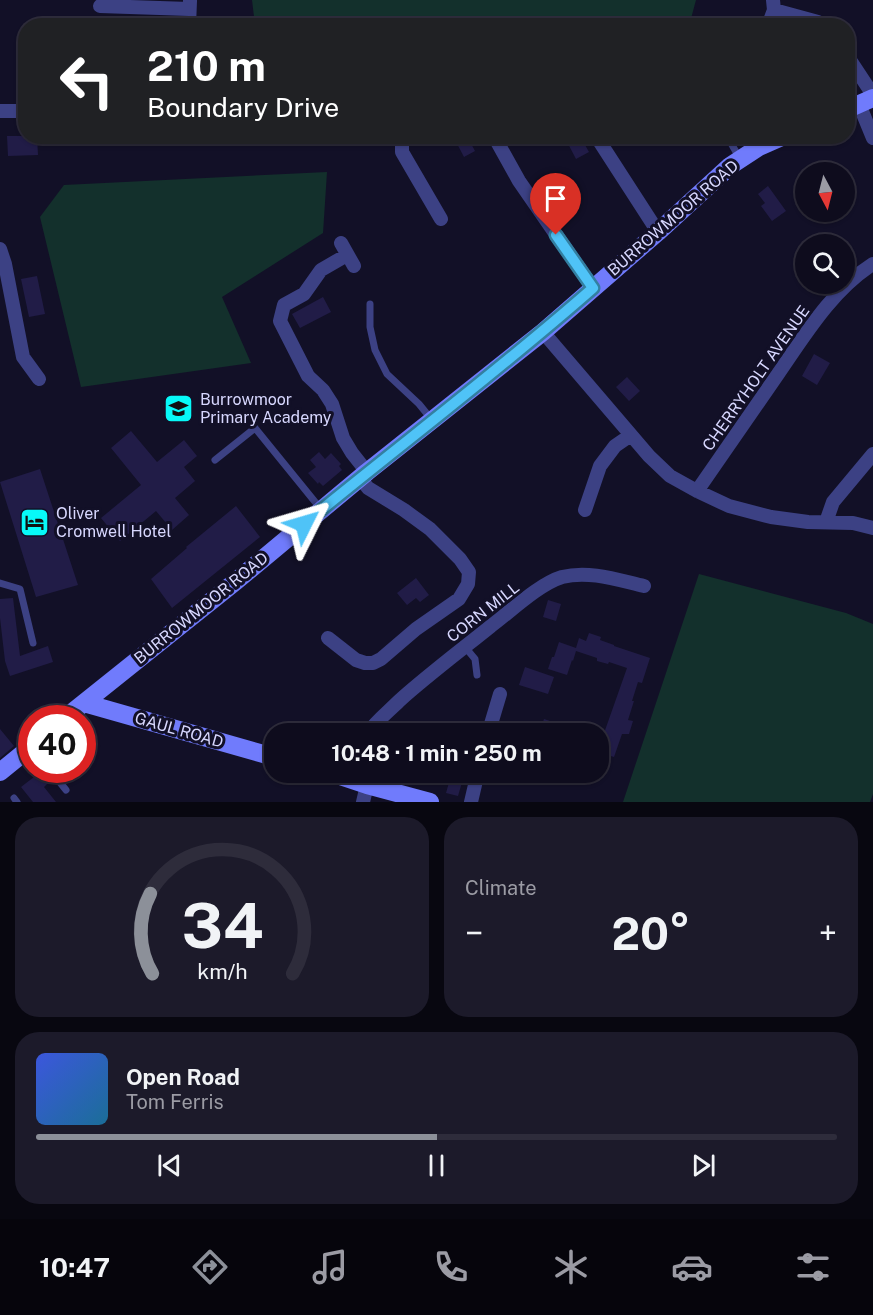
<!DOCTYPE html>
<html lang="en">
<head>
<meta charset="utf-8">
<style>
  body { margin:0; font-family:"Public Sans",sans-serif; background:#1c1a2a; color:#f1f3f6; height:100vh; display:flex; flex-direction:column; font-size:22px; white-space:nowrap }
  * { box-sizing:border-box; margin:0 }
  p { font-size:20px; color:#9b9ba4 }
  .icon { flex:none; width:33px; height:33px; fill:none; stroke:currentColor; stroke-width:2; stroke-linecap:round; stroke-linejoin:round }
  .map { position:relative; height:802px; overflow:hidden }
  .side { display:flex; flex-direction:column; gap:15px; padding:15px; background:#080710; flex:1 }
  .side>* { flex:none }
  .guide { position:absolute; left:18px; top:18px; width:837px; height:126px; border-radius:24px; box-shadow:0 2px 4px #0004,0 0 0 2px #2e2c3b; background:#202124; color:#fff; overflow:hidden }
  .needle { width:39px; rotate:173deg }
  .buttons { position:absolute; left:795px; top:162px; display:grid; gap:12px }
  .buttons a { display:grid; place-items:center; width:60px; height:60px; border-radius:50%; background:#0e0c1d; box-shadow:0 2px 4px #0004,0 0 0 2px #2e2c3b; font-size:30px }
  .speed { position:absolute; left:18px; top:705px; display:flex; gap:12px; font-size:30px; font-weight:700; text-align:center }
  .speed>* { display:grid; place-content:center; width:78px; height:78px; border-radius:50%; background:#0e0c1d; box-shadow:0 2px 4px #0004,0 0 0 2px #2e2c3b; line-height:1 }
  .speed .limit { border:9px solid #d22; background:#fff; color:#111 }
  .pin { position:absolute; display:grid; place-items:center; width:51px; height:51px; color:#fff; margin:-62px -26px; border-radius:50% 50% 50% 0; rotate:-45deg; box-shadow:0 0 6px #0007 }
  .pin .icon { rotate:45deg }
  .me { position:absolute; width:66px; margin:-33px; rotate:50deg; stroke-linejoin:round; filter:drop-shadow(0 0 4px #0008) }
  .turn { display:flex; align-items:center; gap:21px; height:126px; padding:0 30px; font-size:27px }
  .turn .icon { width:78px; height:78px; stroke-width:2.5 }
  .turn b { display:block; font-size:42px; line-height:51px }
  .big { font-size:45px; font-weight:700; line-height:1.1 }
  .side .card { flex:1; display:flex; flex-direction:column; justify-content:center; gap:9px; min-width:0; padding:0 21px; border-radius:24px; background:#1c1a2a }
  .side .dial { align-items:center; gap:0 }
  .dial svg { height:156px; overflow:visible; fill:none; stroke:#2e2c3b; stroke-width:7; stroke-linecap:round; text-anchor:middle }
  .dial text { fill:#f1f3f6; stroke:none }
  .song { display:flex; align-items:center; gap:18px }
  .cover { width:72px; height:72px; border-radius:9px; background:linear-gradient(135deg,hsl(230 70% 55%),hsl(200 70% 35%)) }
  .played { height:6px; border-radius:3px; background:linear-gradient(90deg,#8c9099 50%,#2e2c3b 50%) }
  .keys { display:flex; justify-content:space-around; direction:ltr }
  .heat { display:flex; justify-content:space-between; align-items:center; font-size:33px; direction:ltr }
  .side .tiles { flex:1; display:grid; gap:15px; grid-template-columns:1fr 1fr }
  .card:last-child { grid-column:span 2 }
  .trip { position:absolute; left:264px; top:723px; width:345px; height:60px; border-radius:24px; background:#0e0c1d; box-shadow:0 2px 4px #0004,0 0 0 2px #2e2c3b; font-weight:700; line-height:60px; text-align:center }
  .tab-bar { display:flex; height:96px; justify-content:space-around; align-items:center; background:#06050c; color:#9b9ba4 }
  .tab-bar .icon { width:42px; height:42px }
  .tab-bar .current { color:#8c9099 }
  .tab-bar b { font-size:27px; color:#f1f3f6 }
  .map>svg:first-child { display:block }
  .green { fill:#13302c }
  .building { fill:#211c47 }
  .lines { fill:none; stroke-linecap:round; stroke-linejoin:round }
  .lane { stroke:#3c4184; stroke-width:7 }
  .street { stroke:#3c4184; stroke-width:14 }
  .secondary { stroke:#707bfc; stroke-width:18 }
  .route-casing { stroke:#337fa1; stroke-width:15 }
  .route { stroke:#4fc3f7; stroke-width:10 }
  .labels { text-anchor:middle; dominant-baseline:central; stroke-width:6; stroke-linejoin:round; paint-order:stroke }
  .street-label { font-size:16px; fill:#d7d7fe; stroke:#121027 }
  .poi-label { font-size:16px; fill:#d7d7fe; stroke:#121027; text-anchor:start }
</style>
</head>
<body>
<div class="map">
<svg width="873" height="802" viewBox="0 0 873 802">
  <rect width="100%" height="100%" fill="#121027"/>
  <!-- green -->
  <path class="green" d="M252,0H696L689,26L255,25Z
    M327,172L323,233L222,297L251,363L81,387L40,217L64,185Z
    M699,574L846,613L873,624V794L870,802H623Z"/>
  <!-- building -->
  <path class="building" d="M7,136H37L38,155L8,156Z
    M453,136H467L475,151L464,157Z
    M564,136H580L589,152L576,159Z
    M768,186L786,211L772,221L761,206L765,203L758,194Z
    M37,276L45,314L29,317L21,279Z
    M323,297L331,312L300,328L292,314Z
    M814,354L830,363L817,385L802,376Z
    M627,377L640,391L629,401L616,387Z
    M131,431L157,462L184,440L197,456L184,467L195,481L175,498L189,515L172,530L156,511L120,541L101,518L141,485L111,448Z
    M319,452L325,459L331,453L341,464L339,466L342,470L323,486L319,482L318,484L308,473L316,467L310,460Z
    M40,469L78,585L36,597L0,482Z
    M236,506L260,537L172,608L151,579L187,548L186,547Z
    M416,578L429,595L420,602L416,598L407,605L397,593Z
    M13,598L20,656L48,646L53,662L10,676L5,661L0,618V599Z
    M548,600L561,604L556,621L543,617Z
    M589,633L601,637L600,640L614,645V646L650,658L642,683L638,682L632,701H634L628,720L633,721L629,734H622L614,757L598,752V735L603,736L627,668L609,662L608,664L597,661V658L576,651L573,661L572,660L567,675L548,669L552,657H554L559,642L576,648L579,638L586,641Z
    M525,667L554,677L548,694L519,685Z
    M544,719L583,732V734H539Z
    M0,729L14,746L0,758Z
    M43,770L51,780L44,787L56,802H33L21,787Z
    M452,772H465L458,796L446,793Z"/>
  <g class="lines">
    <!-- lane -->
    <path class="lane" d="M727,136L740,159
      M370,304V327L375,350L387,374L419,404L432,420
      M215,460L255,428L320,508
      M0,583L20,589L33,643
      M465,647L475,659L477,675
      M50,770L66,790
      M14,798L17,802"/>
    <!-- street -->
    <path class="street" d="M100,6L189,9
      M774,10L818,22L822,26
      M189,26L190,1
      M768,26L774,10L773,0
      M848,57L873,95
      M859,104L873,138
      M0,111H26
      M402,136V152L441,219
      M494,136L519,181L593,288
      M596,136L658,232
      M341,243L354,266
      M0,249L5,264L23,357L39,379
      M347,255L321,270L304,294L284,305L280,321L308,376L323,390L332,404L343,438L352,453L367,472
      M543,332L649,456L670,476L697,491L729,506L771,517L808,522L853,523L873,528
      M697,491C724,452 751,413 778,374C805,335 832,290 873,264
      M585,510L600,466L615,446L631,435
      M826,522L833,502L873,454
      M328,638L356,660L365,663H373L381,659L416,629L459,599L468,584L469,572L460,559L430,529L404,510L368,488L360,478
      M367,734C376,721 388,712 399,701C428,675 460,651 491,626C511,611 539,584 562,577C589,570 618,580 644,586
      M488,734L500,694
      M363,802L367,785
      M471,802L478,772"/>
    <!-- secondary -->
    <path class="secondary" d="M848,109L873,98
      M84,703L274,757
      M65,718L235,582L367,472L543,332L658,232L730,166L759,147L784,136
      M0,772L32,746
      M328,772L367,785L430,802"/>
  </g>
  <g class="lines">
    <defs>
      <path id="route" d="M304,524C400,445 500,370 593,288L556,235"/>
    </defs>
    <!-- route casing -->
    <use href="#route" class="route-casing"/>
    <!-- route -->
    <use href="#route" class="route"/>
  </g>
  <!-- icons -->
  <defs>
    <symbol id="school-square" viewBox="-11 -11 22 22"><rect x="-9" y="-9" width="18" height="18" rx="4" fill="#07f9f8" stroke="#121027"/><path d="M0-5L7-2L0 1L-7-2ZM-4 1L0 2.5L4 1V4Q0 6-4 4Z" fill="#111"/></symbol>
    <symbol id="hotel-square" viewBox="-11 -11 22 22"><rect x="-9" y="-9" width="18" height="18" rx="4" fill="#07f9f8" stroke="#121027"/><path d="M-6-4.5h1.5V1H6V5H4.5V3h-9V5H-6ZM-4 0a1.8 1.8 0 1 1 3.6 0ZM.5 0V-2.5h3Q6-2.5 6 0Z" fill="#111"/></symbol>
  </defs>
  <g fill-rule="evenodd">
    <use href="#school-square" x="162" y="392" width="33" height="33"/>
    <use href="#hotel-square" x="18" y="506" width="33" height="33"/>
  </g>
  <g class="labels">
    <!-- street labels -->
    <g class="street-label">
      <text transform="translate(673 218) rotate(-41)">BURROWMOOR ROAD</text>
      <text transform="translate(756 378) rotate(-55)">CHERRYHOLT AVENUE</text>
      <text transform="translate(201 608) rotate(-39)">BURROWMOOR ROAD</text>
      <text transform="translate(483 612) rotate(-38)">CORN MILL</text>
      <text transform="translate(179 730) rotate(16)">GAUL ROAD</text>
    </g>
    <!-- poi labels -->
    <g class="poi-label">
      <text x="200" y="399">Burrowmoor<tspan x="200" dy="18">Primary Academy</tspan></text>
      <text x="56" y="513">Oliver<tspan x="56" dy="18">Cromwell Hotel</tspan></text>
    </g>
  </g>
</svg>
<div class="buttons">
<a><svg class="needle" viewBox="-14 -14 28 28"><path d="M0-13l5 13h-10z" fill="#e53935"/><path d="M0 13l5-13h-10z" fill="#9b9ba4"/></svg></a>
<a><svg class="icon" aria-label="search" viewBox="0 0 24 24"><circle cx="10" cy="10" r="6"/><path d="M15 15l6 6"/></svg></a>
</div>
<div class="speed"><div class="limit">40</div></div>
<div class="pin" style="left:556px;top:235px;background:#d93025"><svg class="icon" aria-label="arrive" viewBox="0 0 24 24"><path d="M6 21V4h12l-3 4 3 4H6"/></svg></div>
<svg class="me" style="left:304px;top:524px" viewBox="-20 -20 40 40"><path d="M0-17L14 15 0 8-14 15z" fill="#4fc3f7" stroke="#fff" stroke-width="4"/></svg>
<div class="trip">10:48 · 1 min · 250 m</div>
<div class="guide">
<div class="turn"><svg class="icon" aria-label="left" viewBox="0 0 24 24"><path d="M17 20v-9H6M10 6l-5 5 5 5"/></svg><div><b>210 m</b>Boundary Drive</div></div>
</div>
</div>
<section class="side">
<div class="tiles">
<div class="card dial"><svg viewBox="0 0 100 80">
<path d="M14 69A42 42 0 1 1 86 69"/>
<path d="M14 69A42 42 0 0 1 13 28" stroke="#8c9099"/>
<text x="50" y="56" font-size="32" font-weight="700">34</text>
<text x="50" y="72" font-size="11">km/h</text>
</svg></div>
<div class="card"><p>Climate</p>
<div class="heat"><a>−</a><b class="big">20°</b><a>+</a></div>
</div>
<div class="card">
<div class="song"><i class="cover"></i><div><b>Open Road</b><p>Tom Ferris</p></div></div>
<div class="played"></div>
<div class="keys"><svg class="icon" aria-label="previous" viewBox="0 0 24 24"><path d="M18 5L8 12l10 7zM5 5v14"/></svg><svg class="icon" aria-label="pause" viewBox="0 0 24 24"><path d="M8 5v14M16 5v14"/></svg><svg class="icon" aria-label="next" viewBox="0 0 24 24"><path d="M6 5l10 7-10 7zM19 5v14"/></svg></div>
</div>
</div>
</section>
<nav class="tab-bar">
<b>10:47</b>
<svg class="icon current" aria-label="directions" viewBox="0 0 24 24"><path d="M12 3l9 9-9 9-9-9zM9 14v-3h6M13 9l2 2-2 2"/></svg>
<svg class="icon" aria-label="music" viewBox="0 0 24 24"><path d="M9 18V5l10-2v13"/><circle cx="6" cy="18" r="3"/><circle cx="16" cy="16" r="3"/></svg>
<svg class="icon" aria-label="phone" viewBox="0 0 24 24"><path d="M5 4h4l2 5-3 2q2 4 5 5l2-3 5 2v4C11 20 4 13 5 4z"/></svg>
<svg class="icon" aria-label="climate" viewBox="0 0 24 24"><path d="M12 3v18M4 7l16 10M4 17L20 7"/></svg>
<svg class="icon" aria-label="car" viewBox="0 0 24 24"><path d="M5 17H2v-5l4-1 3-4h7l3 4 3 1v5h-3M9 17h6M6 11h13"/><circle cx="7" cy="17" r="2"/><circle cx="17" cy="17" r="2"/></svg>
<svg class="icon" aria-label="filters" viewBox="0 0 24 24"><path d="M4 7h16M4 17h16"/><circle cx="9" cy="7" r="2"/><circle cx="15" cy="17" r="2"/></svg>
</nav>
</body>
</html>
